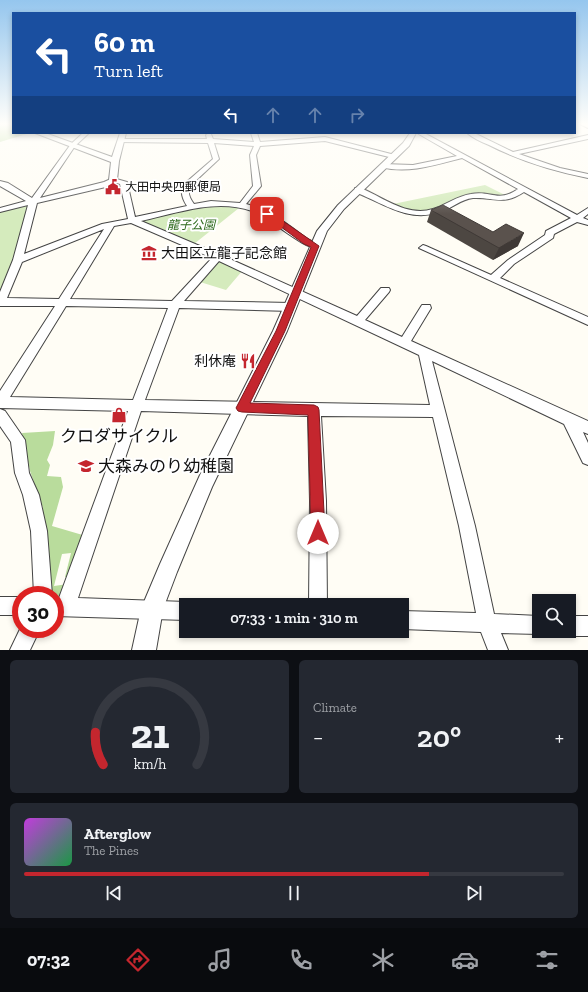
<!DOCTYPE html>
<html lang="en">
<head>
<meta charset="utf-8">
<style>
  body { margin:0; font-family:"Zilla Slab","Noto Sans JP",serif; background:#242831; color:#f1f3f6; height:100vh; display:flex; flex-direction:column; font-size:15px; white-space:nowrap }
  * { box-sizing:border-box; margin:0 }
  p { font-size:13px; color:#9ea1a6 }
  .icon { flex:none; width:22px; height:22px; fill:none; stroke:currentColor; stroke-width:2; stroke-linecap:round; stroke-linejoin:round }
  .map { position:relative; height:650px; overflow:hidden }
  .details { display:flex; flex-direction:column; gap:10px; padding:10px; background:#0d0f14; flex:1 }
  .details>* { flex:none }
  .guide { position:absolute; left:12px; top:12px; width:564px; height:122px; border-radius:0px; box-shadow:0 2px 6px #0003; background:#1a4fa0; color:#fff; overflow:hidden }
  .controls { position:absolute; left:532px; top:594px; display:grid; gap:8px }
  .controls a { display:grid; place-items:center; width:44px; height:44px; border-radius:0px; background:#171b24; box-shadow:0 2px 6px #0003; font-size:20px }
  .speed { position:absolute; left:12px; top:586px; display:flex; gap:8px; font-size:20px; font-weight:700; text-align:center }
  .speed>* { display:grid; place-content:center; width:52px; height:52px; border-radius:50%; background:#171b24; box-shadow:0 2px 6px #0003; line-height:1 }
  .speed .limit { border:6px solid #d22; background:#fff; color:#111 }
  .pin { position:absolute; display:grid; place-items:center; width:34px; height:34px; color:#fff; margin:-17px; border-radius:8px; box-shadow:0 2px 6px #0006 }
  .me { position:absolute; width:44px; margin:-22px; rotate:0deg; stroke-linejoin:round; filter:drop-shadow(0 0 3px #0008) }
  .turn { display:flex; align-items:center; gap:14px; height:84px; padding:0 16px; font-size:18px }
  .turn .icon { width:52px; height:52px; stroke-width:2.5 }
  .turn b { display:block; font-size:28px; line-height:34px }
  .lanes { display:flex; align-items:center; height:38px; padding:0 16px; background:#0003; justify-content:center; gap:20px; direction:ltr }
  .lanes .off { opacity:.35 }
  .big { font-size:30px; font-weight:600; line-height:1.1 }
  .details .card { flex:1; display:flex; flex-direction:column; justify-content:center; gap:6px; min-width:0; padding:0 14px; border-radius:6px; background:#242831 }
  .details .dial { align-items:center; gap:0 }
  .dial svg { height:104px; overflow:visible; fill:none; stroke:#363941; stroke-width:7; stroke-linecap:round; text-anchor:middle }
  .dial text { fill:#f1f3f6; stroke:none }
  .song { display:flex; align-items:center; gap:12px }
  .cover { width:48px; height:48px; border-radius:6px; background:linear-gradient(135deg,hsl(290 70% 55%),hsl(140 70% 35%)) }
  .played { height:4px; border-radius:2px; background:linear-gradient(90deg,#c4262e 75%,#363941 75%) }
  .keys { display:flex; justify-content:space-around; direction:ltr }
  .heat { display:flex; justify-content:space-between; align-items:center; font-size:22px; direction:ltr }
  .details .tiles { flex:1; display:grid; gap:10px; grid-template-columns:1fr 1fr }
  .card:last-child { grid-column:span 2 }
  .trip { position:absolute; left:179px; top:598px; width:230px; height:40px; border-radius:0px; background:#171b24; box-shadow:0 2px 6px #0003; font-weight:600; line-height:40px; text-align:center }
  .menu { display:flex; height:64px; justify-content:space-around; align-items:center; background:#090b0e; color:#9ea1a6 }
  .menu .icon { width:28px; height:28px }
  .menu .active { color:#c4262e }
  .menu b { font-size:18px; color:#f1f3f6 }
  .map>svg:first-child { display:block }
  .green { fill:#d5ebbd }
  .forest { fill:#b9dc9c; fill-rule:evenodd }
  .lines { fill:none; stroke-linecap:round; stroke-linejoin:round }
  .minor-casing { stroke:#444; stroke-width:2 }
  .tertiary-casing { stroke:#444; stroke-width:2 }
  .minor { fill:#fff; fill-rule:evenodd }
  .tertiary { fill:#fff; fill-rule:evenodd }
  .wall { fill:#4d4742 }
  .shaded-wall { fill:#3f3936 }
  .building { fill:#5a524d; stroke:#3f3936 }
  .route { fill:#c4262e; stroke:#7f191e }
  .labels { text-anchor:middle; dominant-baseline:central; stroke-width:4; stroke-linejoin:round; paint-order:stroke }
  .far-poi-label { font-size:12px; fill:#111; stroke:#fff; text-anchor:start }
  .far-park-label { font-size:12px; font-style:italic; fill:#2f6b1f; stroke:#fff }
  .poi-label { font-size:14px; fill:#111; stroke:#fff; text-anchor:start }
  .near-poi-label { font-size:17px; fill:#111; stroke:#fff }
</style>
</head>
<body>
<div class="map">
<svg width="588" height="650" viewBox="0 0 588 650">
  <rect width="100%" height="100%" fill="#fffdf5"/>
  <!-- green -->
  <path class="green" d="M485,185L507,196L482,194L435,209L420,212L405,210L393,204Z
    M32,204L0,302V210Z
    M222,204L239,208L194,244L141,221L192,208Z
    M220,261L243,270L226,290L200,282Z"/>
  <!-- forest -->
  <path class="forest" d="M0,124H9L13,125V133H30L0,142Z
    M55,431L53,445L47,460L50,465L47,476L61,477L63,487L52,526L86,536L64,600H55V595H51L43,536V508L30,471L22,433ZM71,553L65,577H70L68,584L54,586L62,554Z"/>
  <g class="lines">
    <defs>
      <path id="minor" d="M580,124H588V128Z
        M83,133H89L75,146L40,198L104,182L113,178L127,182L135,217L187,206C183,200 180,192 183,185L213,159L208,143L119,142L118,141L121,139H207L206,135L209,133L211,134L213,139L254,142L251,133H257L260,142L325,137L395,155L396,156L393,158L325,141L260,146L256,155L261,186L246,204C270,210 287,224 306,238C310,241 316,242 319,246L318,248C306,251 269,217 252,211C216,198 177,213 141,221L221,255L357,316L381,288H389L390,290L389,292L365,320L402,337L422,305H430L431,308L411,341L588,421V434L583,432L588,443V465L583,463L564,424L432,361L475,526L494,614L539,616V631L546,632L539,634L501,633L508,650H488L481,632L402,629V611L476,613L459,526L433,417L321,416L326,501L327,605H309L310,501L308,416L141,411L78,598L186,602L193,605H186V620L55,616V598H59L128,411L0,408V391L55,306H0V292L13,260L28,205L0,212V208L26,201L0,186V181L8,183L32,198L71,144ZM214,143L254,146L250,155L253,186L240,203L211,201L194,204C190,199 187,192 190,186L219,159ZM114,182L120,184L128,219L102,224L24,254L37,203L110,186ZM131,223L212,258L172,301L70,299L114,226ZM104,229L59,299L7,298L22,262ZM219,261L419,355L430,405L145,400L179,308L291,311L295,310L296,307L295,304L291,303L184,301ZM66,306L168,308L133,400L10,397Z
        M417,133H424L577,215L588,208V214L583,218L588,220V225L577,222L554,234L553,238L514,264L500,278L588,317V325L419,248L423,245L426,246L491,275L508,260L545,235L546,231L571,218L524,192C503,206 495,197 473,198C461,199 451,209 440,212C408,223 383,203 355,192V188H361C384,198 407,217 433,209C446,205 457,196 471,194C491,190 498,203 518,189L462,158C435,165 408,174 381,167L380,166L383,164L413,165L457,156Z
        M467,133H474L513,152L588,135V139L519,154L560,168L588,174V178C553,171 520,161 489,145C481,142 473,138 467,133Z
        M0,409L5,411L25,440L29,473L39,495L47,531L52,595H34L31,531L23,495L15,473L11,442L0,426Z
        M0,597H21V615H0Z
        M569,616H588V636H569L562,633V631H569Z
        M21,627V629H40L30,650H10Z"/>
      <path id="tertiary" d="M35,133H45L112,157L120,133H126L119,161L117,180L113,183L109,180L111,162Z
        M410,133H416L409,146L344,209L327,231L287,331L212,487L177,572L163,609L156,650H132L141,609L160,564L200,475L273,331L317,231L338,205L403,143Z"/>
    </defs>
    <!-- minor casing -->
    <use href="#minor" class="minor-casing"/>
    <!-- tertiary casing -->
    <use href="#tertiary" class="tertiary-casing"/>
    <!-- minor -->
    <use href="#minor" class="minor"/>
    <!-- tertiary -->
    <use href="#tertiary" class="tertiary"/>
  </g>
  <!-- wall -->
  <path class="wall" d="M431,210L518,246L493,260L427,222Z"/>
  <!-- shaded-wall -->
  <path class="shaded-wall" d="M524,233L518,246L493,260L499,248Z"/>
  <!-- building -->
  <path class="building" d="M443,205L493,232L506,224L524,233L499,248L431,210Z"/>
  <!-- sky -->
  <linearGradient id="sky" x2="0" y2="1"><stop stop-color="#95c6ee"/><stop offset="0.58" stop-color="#fffefa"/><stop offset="1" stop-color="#fffefa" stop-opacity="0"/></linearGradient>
  <rect width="588" height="214" fill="url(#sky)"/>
  <!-- route -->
  <path class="route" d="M265,212H270L319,246L285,331L250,403L314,405L318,407L319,410L325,533L323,538L318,540L313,538L311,533L308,415L242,412L238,411L236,408L276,331L311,247L304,244L265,215Z"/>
  <!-- icons -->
  <defs>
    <symbol id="civic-bare" viewBox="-9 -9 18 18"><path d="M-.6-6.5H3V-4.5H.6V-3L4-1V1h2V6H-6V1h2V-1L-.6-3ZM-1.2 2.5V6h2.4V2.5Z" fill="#c4262e" stroke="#fff" stroke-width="2.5" paint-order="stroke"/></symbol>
    <symbol id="museum-bare" viewBox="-9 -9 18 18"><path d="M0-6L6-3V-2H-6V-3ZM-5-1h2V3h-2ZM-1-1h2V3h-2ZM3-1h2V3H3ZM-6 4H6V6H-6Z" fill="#c4262e" stroke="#fff" stroke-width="2.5" paint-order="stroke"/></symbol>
    <symbol id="restaurant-bare" viewBox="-9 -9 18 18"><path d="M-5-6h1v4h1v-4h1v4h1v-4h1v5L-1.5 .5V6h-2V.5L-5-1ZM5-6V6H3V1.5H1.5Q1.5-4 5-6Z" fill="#c4262e" stroke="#fff" stroke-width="2.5" paint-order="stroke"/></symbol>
    <symbol id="shop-bare" viewBox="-9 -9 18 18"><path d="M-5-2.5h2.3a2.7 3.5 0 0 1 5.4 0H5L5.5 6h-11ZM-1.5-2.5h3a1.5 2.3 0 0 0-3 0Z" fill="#c4262e" stroke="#fff" stroke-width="2.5" paint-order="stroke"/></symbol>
    <symbol id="school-bare" viewBox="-9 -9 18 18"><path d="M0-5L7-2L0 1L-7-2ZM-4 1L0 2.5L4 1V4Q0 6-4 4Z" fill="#c4262e" stroke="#fff" stroke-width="2.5" paint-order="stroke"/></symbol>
  </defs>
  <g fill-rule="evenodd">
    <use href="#civic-bare" x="102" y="176" width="22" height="22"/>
    <use href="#museum-bare" x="138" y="242" width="22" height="22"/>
    <use href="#restaurant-bare" x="237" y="350" width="22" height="22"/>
    <use href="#shop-bare" x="108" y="404" width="22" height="22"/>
    <use href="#school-bare" x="75" y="455" width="22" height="22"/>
  </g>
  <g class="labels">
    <!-- far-poi labels -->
    <g class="far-poi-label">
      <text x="125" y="187">大田中央四郵便局</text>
    </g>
    <!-- far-park labels -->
    <g class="far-park-label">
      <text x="191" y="225">龍子公園</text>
    </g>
    <!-- poi labels -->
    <g class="poi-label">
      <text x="161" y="253">大田区立龍子記念館</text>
      <text x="236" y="361" text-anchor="end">利休庵</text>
    </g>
    <!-- near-poi labels -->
    <g class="near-poi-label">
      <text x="119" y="436">クロダサイクル</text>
      <text x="98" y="466" text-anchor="start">大森みのり幼稚園</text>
    </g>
  </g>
</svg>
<div class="controls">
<a><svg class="icon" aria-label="search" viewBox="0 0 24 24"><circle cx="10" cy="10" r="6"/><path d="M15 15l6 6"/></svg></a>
</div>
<div class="speed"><div class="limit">30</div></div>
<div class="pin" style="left:267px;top:214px;background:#d93025"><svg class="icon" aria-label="arrive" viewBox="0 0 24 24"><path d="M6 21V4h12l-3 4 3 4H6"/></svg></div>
<svg class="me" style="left:318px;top:533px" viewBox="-20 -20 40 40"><circle r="19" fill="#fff"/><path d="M0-13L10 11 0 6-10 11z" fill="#c4262e"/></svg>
<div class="trip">07:33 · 1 min · 310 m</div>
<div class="guide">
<div class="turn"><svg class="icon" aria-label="left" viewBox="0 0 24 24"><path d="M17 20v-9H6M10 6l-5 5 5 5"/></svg><div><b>60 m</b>Turn left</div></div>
<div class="lanes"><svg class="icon" aria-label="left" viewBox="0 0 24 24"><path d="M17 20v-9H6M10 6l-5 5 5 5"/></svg><svg class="icon off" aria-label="ahead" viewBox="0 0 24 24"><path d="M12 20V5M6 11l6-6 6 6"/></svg><svg class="icon off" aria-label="ahead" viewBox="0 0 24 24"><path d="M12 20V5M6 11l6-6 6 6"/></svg><svg class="icon off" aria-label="right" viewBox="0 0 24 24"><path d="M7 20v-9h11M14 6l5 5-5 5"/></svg></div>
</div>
</div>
<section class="details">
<div class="tiles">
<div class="card dial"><svg viewBox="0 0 100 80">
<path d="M14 69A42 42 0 1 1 86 69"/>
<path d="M14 69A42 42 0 0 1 8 44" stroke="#c4262e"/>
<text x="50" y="56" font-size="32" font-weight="700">21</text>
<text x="50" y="72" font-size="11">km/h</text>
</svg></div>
<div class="card"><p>Climate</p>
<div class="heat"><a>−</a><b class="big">20°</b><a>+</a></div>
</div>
<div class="card">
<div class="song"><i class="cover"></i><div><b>Afterglow</b><p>The Pines</p></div></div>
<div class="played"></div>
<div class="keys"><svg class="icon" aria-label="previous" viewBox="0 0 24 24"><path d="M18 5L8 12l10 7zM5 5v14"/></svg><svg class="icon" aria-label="pause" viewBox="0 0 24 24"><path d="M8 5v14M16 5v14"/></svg><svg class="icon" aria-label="next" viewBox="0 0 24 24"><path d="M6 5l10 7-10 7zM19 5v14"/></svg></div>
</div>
</div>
</section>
<nav class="menu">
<b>07:32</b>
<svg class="icon active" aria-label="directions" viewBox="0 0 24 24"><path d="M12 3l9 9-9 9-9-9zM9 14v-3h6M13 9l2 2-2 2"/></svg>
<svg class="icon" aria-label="music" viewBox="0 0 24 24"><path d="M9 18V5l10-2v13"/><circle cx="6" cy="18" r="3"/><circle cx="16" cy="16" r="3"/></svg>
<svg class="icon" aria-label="phone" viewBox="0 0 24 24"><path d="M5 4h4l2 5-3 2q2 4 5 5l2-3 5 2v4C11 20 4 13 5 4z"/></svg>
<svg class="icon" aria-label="climate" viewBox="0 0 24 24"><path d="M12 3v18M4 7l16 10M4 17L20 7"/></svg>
<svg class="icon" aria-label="car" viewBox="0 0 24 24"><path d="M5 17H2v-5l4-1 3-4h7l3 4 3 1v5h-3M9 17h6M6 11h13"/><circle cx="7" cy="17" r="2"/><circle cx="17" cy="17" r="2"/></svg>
<svg class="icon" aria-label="filters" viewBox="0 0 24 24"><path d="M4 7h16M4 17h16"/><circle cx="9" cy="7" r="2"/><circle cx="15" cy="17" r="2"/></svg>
</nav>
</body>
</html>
